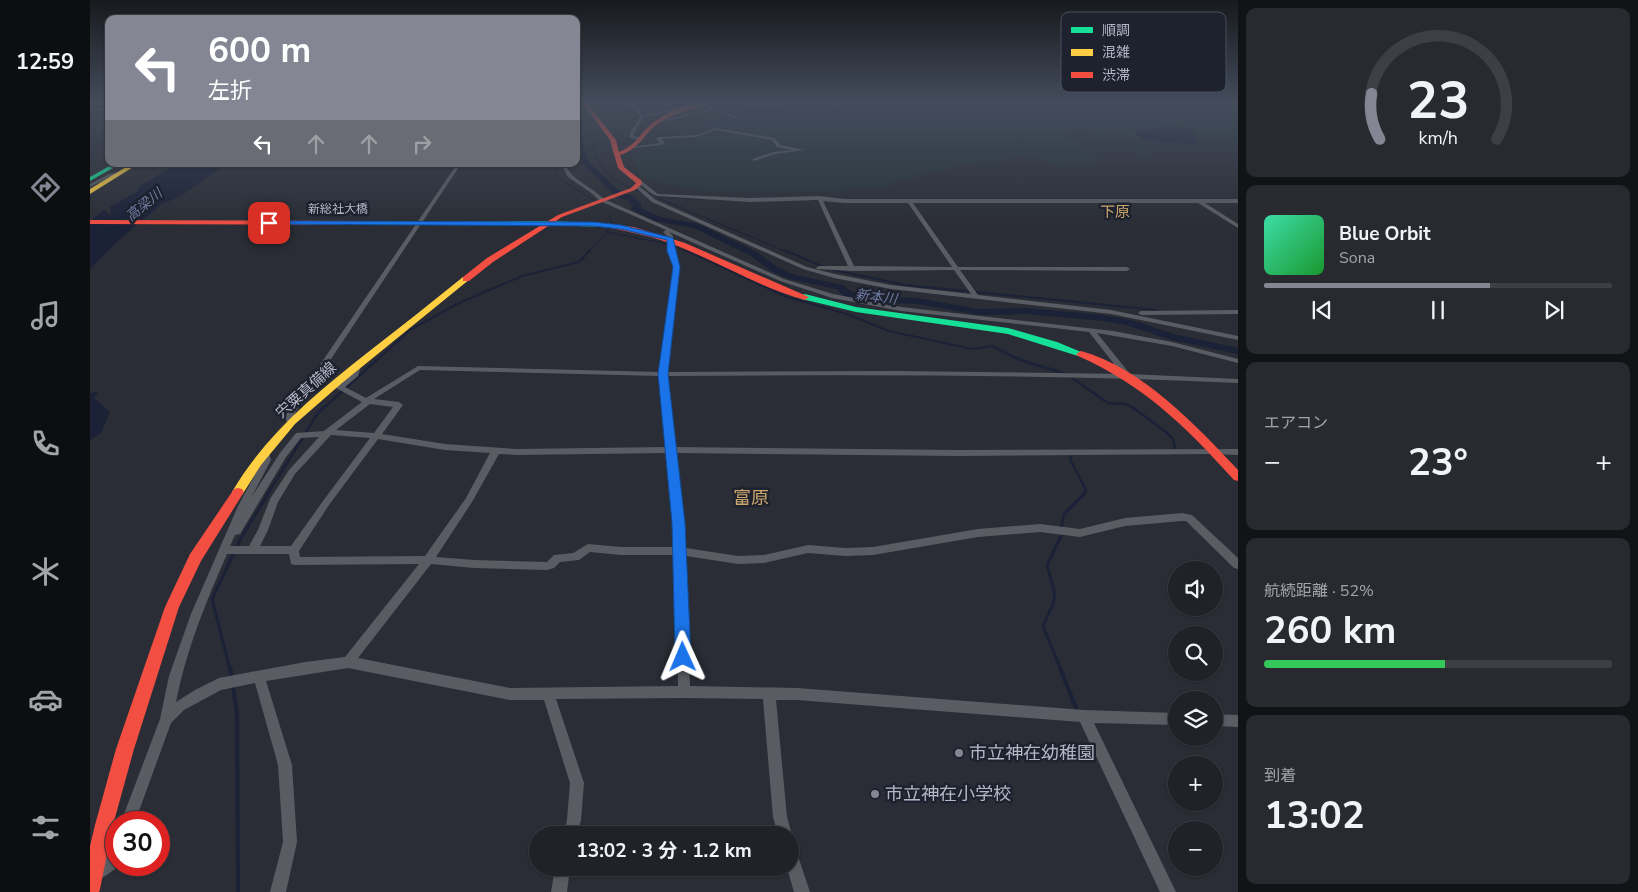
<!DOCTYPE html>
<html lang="ja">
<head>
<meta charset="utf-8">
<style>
  body { margin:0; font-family:"Nunito Sans","Noto Sans JP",sans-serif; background:#282a30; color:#f1f3f6; height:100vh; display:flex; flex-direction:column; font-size:19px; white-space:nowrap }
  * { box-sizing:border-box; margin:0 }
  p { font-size:16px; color:#a2a4a8 }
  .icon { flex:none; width:28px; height:28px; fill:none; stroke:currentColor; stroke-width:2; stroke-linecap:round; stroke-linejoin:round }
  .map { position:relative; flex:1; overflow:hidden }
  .side { display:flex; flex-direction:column; gap:8px; padding:8px; background:#121316; width:400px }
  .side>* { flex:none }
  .top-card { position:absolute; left:15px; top:15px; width:475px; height:152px; border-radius:10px; box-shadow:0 1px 4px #0004,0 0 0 1px #3d3f45; background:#848793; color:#fff; overflow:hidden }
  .tools { position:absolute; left:1078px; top:561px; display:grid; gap:10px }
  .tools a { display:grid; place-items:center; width:55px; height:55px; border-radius:50%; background:#202228; box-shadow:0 1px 4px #0004,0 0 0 1px #3d3f45; font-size:25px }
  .speed { position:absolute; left:15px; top:811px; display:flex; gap:10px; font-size:25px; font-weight:700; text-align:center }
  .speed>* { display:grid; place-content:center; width:65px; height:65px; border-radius:50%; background:#202228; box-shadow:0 1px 4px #0004,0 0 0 1px #3d3f45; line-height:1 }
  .speed .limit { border:8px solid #d22; background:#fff; color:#111 }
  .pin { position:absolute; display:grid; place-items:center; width:42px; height:42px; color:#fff; margin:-21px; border-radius:10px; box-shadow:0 2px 8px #0006 }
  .me { position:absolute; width:55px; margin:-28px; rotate:359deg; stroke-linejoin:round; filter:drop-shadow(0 0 4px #0008) }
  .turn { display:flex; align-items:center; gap:18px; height:105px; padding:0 20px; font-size:22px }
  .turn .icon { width:65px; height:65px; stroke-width:2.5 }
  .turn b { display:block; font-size:35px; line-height:42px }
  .lanes { display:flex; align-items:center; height:48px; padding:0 20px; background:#0003; justify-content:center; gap:25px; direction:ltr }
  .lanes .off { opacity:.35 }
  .big { font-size:38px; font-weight:700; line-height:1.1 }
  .side .widget { flex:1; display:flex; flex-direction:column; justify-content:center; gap:8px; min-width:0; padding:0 18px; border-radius:10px; background:#282a30 }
  .side .dial { align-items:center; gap:0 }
  .dial svg { height:130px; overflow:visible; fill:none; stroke:#3d3f45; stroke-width:7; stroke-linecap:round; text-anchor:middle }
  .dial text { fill:#f1f3f6; stroke:none }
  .song { display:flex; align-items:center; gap:15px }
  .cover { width:60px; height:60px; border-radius:8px; background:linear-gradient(135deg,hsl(160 70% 55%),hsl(130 70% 35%)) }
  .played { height:5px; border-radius:2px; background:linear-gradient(90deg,#848793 65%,#3d3f45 65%) }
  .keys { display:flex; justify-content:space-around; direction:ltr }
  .heat { display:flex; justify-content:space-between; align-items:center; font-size:28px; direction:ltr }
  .charge { height:8px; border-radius:4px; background:linear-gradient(90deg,#34c759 52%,#3d3f45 0) }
  .trip { position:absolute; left:439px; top:826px; width:270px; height:50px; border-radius:25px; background:#202228; box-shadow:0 1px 4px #0004,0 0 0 1px #3d3f45; font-weight:700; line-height:50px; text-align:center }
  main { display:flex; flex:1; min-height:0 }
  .dock { display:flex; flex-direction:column; width:90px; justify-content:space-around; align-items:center; background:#0d0e10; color:#a2a4a8 }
  .dock .icon { width:35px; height:35px }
  .dock .selected { color:#848793 }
  .dock b { font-size:22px; color:#f1f3f6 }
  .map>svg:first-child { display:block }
  .green { fill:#27343a }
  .water { fill:#1b2137 }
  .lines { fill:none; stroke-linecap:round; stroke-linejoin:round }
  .stream-far4 { stroke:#1b2137; stroke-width:1 }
  .stream-far3 { stroke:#1b2137; stroke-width:2 }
  .stream-far2 { stroke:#1b2137; stroke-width:2.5 }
  .stream-far1 { stroke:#1b2137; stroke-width:3 }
  .stream { stroke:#1b2137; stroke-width:4 }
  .river { fill:#1b2137; fill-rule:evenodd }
  .street { fill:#5a5c63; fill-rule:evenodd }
  .fast { fill:#16e098; fill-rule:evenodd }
  .slow { fill:#ffcf43; fill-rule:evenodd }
  .jam { fill:#f24e42; fill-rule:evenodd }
  .route { fill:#1a73e8; stroke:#114b97 }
  .poi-dot { fill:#848793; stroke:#1e222f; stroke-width:2 }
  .labels { text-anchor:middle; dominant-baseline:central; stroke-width:5; stroke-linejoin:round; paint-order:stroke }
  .far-street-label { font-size:12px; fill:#b4b8c6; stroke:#1e222f }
  .far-water-label { font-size:14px; font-style:italic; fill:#707ca1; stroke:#1e222f }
  .far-quarter-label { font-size:15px; fill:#caa66b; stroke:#1e222f }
  .street-label { font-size:15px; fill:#b4b8c6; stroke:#1e222f }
  .quarter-label { font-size:18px; fill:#caa66b; stroke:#1e222f }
  .near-poi-label { font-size:18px; fill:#b4b8c6; stroke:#1e222f; text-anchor:start }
  .key { fill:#1e222f; stroke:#4b4f5c; stroke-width:1 }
  .key-label { font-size:14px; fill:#b4b8c6 }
</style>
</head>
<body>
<main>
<nav class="dock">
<b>12:59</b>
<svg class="icon selected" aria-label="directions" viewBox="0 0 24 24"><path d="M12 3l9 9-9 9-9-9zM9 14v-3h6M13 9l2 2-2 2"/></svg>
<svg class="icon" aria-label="music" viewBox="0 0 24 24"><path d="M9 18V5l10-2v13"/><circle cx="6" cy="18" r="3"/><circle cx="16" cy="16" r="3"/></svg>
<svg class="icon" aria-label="phone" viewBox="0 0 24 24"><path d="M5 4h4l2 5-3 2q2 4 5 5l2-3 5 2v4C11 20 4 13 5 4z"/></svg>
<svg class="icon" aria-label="climate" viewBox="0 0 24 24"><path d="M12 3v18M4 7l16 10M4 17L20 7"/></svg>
<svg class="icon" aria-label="car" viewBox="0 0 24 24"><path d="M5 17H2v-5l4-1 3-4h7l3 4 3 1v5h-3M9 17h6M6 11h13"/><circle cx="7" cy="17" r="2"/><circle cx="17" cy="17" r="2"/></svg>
<svg class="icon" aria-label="filters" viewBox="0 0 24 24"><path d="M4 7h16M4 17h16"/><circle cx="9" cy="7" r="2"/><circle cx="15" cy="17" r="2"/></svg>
</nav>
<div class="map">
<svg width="1148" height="892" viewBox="0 0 1148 892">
  <rect width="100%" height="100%" fill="#2a2d35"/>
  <!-- green -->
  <path class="green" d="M758,102H1119L1139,107L1140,106L1136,104L1148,105V147L1144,142L1107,137L1100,128L1082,127L1044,130L1049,139L1057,142L1060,153L1055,155L1038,149L1048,144C1041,134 1019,133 1008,131L1014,135C1001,135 996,130 984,128L975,135L995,145L992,146L1009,160L1004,166L968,167L948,159L914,153L916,158L915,162H885L882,165L872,164L855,170L830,175L791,188L753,191L619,192L570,183L549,175L542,157L572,142L603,140L613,137L611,124L627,120L745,109L756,106Z"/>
  <!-- water -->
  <path class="water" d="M1080,127L1101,130L1107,139L1105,145L1054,140L1051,139L1046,132Z
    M86,164H136L91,196L72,204L31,238L0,269V221L14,210L21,216L20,207L48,191L49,187Z
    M8,392L4,398L20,412L11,433L0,440V393Z"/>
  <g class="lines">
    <!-- stream-far4 -->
    <path class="stream-far4" d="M486,105C491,113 496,120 499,129C502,137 502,147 506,155C525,197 574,198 614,199
      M549,124L556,116L582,112
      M464,164L466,177L504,200
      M568,198L697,252
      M720,200H732
      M511,206L512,208
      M517,232L583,245L597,252
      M499,252L517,232L522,221L519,216"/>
    <!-- stream-far3 -->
    <path class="stream-far3" d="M595,250L697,297L757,314L799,331L882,349L903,346L927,359
      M694,250L734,267
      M744,270L815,285L1066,310
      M288,359L320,330L369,303L432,276L489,262L500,250"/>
    <!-- stream-far2 -->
    <path class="stream-far2" d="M925,357C942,366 960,367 978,375
      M982,378L1018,403L1035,404L1042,407L1076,432L1083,439L1085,448
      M983,453L980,459L996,490L994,495
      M177,495L228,413L290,357"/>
    <!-- stream-far1 -->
    <path class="stream-far1" d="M971,527L974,514L994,494
      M140,670L122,599L151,538L178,494
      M971,670L953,626L963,604L965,594L957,565L972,534"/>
    <!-- stream -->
    <path class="stream" d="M140,668L142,678
      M970,668L986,708
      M143,686L147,713L148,892"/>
    <!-- river -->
    <path class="river" d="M486,129L489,131L498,162L531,192L543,196L551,204V208L570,217L609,224L667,252L687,267L705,275L753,285L762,292L779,296L827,298L889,309L937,308L1013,315L1042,320L1084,334L1148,348V354L1081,340L1036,325L1013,321L937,314L889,315L827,304L779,302L754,296L746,289L699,279L681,271L661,256L604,228L565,221L542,210L541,208L543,206L537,200L525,196L493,164L486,144Z"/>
    <!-- street -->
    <path class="street" d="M488,102H492L497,105V102H501L500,107L497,108Z
      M524,102H565L563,103H541L554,115L583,109L569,102H573L590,110L554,117L546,129L543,136L555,138C552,140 542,139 539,137L542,129L551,116L537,103Z
      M679,102H683L695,108L712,109L694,110L684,105L646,109L644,108L681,103Z
      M731,102H736L747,105L745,106Z
      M619,106L648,117L645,118L624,110L570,122L568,121L621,109L617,107Z
      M0,108H19V110H0Z
      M626,128L685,138L690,145L714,150L685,154L664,161L662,159L684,152L703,150L687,147L682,140L626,130L606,137L571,139L575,143L571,145L544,148L542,147L570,143L566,139L569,137L606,135Z
      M367,164H371L205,413L203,418L205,422L204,424H198L195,418L197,413Z
      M471,164H475C482,181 501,186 514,199L694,279L743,294L811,307L1023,331L1082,342L1148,359V363L1082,346L1007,333L1040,374L1148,379V383C958,374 767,375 577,376L585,447L870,450L1148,449V455L1124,454L870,456L585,453L596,548L648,556L674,555L718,545L755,548L783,547L888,529L950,524L990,529L1035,518L1092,513L1102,515L1148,558V569L1144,568L1096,521H1092L1035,526L990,537L950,532L888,537L783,555L755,556L718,553L674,563L648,564L596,556L600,686L707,688L994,710L1086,713V725L1004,723L1086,892H1070L990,722L707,700H686L697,817L702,835L700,840V835H688L683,817L673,699L594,698L466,699L494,783L491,820L487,835H473L477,820L480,783L454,700H420L258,668L176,681L202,765L207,842L196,892H180L193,842L188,765L165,683L131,690L94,710L81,723L45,822H31L70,719L79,676L101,614L148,506L173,460L171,452L175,449L178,450L181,460L161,498L190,453L206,433L234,431L272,402L246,388L261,373L264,364H267L271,366L268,376L255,387L276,398L328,366L569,372L584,267L578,251L577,236L573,232L576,230L510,201L500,192L478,177ZM579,232L690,281L742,298L811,311L999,332L1032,374L806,371L577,372L590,267L584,251L583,236ZM330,370L569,376L576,447L427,449L355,444L292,434L313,405L309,402L284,399ZM280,404L303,407L284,433L246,430ZM241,435L280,438L233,501L201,546H170L178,530L188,502L205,474ZM229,437L199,470L180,499L168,530L159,546H140L145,535L150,534L196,457L211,438ZM288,439L355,450L400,453L376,498L335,556L210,557L209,551L239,505ZM577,453L585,547H531L498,544L483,553L464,555L457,562L384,560L346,557L382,502L409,454L427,455ZM500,552L531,555H586L588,686L420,688L268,658L341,564L384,568L457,570L464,568L470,562L489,560ZM137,554H199L201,564L205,565L329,564L255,657L215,662L129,678L105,690L86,702C96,650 116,602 137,554Z
      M30,172L32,173V174L23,176L0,187V184L19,174Z
      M547,181L553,182L568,194L660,198L729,196L754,199H1148V203H1115L1148,224V228L1108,203H823L868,267H1037L1040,269L1037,271L870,270L888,295L1021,310L1148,336V340L1021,314L801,289L744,278L713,269L562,202L545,187L549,186L566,200L717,267L745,274L801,285L881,294L864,270L762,271L727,269L726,268L729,266H758L728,200L660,202L567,196C559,194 555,186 547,183ZM733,201L754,203H818L862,267L764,266Z
      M1148,310V314L1051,315L1048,313L1051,311Z
      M1124,714L1148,715V727L1124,726Z
      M700,845L705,847L720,892H704L697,868H700Z
      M26,847V865H29L28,867L5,883L0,881V869L17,857L21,849Z
      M465,868H480L477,892H461Z"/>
    <!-- fast -->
    <path class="fast" d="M23,164H30L0,181V177Z
      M458,221L514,223L517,225L514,227L458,225H270L267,223L270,221Z
      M715,294L766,307L918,328L967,342L996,354L994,356H988L918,334L766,312L712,299V295Z"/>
    <!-- slow -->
    <path class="slow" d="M41,164H48L0,194V189Z
      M373,277L380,279L252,383L205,424L171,465L152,495H144L142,492C176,434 225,394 277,353C309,328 341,303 373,277Z"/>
    <!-- jam -->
    <path class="jam" d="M492,102H496L526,140L529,152C543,147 549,136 559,126C574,112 604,100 624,102C607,110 586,111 569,123C554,133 549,150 530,155L534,167L552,181L551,185L545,190L472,217L403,262L379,281H373V277L397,258L468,215L541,188L546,183L528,168L520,140Z
      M0,220L270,221L273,223L270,225L0,224Z
      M514,223L544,227L595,243L719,297L715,300C671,288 632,264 590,247C564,236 539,232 512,226L511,225Z
      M991,351C1051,367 1107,426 1148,470V481L1144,480C1096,427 1054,385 988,356L986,354Z
      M148,488L152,489L154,492L111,561L89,607L44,749L23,825L10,889L9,892H0V846L5,825L26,749L75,607L100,554L144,489Z"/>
  </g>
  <!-- sky -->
  <linearGradient id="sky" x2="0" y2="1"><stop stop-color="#17191d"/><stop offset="0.45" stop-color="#444c5c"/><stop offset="1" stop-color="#444c5c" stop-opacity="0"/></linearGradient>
  <rect width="1148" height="227" fill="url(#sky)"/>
  <!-- route -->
  <path class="route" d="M179,221L503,222L531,225L583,238L590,267L578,374L595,523L601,657L599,662L593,664L588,662L585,657L582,523L568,374L583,267L577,251V240L531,229L503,226L176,224L175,223Z"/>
  <!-- markers -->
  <g class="poi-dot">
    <circle cx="869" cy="753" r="5"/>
    <circle cx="785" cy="794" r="5"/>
  </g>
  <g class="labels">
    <!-- far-street labels -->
    <g class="far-street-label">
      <text x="248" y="209">新総社大橋</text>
    </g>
    <!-- far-water labels -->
    <g class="far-water-label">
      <text transform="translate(54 205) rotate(-39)">高梁川</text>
      <text transform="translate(786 297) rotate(7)">新本川</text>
    </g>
    <!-- far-quarter labels -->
    <g class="far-quarter-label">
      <text x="1025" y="212">下原</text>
    </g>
    <!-- street labels -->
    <g class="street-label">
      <text transform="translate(216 390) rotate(-42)">宍粟真備線</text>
    </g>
    <!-- quarter labels -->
    <g class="quarter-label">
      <text x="661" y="498">富原</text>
    </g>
    <!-- near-poi labels -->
    <g class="near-poi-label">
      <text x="879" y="753">市立神在幼稚園</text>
      <text x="795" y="794">市立神在小学校</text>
    </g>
  </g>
  <!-- legend -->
  <rect x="971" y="12" width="165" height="80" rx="8" class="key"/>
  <rect x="981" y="27" width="22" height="6" fill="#16e098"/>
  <rect x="981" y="49" width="22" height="7" fill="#ffcf43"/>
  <rect x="981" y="72" width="22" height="6" fill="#f24e42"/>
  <g class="key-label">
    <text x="1012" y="35">順調</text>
    <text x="1012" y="57">混雑</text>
    <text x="1012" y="80">渋滞</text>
  </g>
</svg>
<div class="tools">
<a><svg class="icon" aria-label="sound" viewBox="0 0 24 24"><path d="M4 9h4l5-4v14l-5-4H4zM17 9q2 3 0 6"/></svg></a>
<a><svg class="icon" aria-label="search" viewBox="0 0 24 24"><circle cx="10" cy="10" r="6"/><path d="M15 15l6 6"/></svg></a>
<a><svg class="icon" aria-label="layers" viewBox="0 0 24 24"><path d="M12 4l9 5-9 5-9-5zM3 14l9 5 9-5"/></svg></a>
<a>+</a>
<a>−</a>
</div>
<div class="speed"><div class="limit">30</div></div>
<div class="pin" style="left:179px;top:223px;background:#d93025"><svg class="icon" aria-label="arrive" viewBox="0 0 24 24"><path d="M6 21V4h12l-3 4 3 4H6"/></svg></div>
<svg class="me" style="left:593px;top:657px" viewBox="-20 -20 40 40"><path d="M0-17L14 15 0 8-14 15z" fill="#1a73e8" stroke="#fff" stroke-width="4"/></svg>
<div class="trip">13:02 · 3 分 · 1.2 km</div>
<div class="top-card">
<div class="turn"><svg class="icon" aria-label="left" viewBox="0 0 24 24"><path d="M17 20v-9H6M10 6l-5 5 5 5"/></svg><div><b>600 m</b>左折</div></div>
<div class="lanes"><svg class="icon" aria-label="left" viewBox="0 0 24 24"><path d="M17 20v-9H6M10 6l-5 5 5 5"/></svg><svg class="icon off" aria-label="ahead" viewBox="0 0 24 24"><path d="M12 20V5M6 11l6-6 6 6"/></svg><svg class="icon off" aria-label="ahead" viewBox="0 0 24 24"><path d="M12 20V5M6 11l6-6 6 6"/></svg><svg class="icon off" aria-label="right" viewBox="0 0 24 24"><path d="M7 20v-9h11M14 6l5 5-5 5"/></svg></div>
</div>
</div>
<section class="side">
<div class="widget dial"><svg viewBox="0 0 100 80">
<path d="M14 69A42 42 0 1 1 86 69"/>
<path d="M14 69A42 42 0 0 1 9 41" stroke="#848793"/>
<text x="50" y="56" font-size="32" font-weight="700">23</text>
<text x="50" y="72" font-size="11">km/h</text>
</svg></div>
<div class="widget">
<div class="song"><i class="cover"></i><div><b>Blue Orbit</b><p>Sona</p></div></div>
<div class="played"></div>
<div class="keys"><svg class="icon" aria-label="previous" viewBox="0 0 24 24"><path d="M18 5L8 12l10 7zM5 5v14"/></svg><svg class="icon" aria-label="pause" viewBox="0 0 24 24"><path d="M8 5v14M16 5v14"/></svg><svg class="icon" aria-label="next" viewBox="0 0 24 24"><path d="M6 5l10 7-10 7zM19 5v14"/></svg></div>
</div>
<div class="widget"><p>エアコン</p>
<div class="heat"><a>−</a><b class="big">23°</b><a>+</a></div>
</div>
<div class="widget"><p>航続距離 · 52%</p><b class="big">260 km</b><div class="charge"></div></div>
<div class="widget"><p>到着</p><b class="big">13:02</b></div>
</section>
</main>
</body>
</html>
